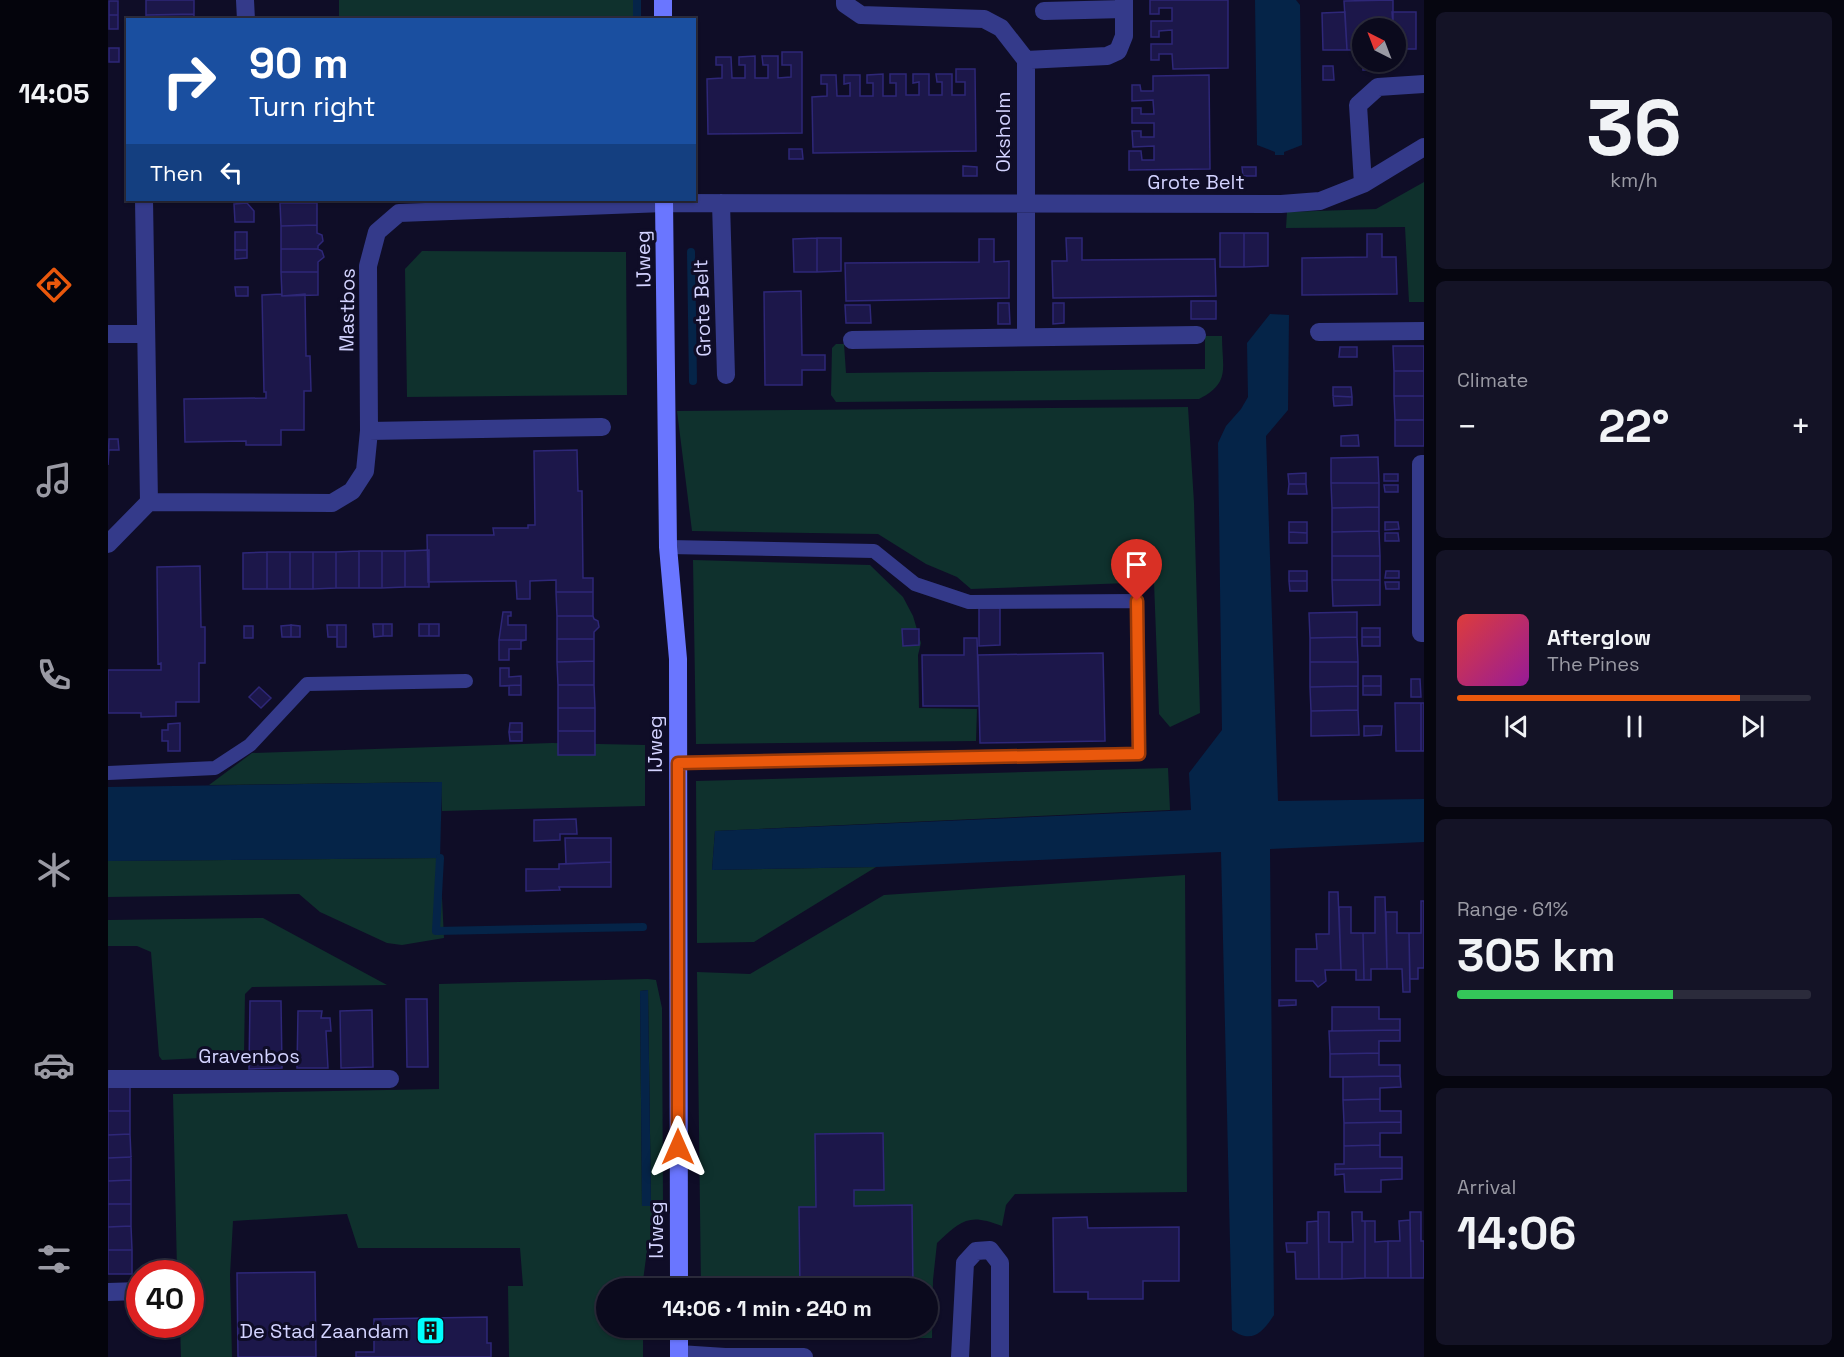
<!DOCTYPE html>
<html lang="en">
<head>
<meta charset="utf-8">
<style>
  body { margin:0; font-family:"Space Grotesk",sans-serif; background:#141326; color:#f1f3f6; height:100vh; display:flex; flex-direction:column; font-size:22px; white-space:nowrap }
  * { box-sizing:border-box; margin:0 }
  p { font-size:20px; color:#9a9aa4 }
  .icon { flex:none; width:33px; height:33px; fill:none; stroke:currentColor; stroke-width:2; stroke-linecap:round; stroke-linejoin:round }
  .map { position:relative; flex:1; overflow:hidden }
  .panel { display:flex; flex-direction:column; gap:12px; padding:12px; background:#060610; width:420px }
  .panel>* { flex:none }
  .guide { position:absolute; left:18px; top:18px; width:570px; height:183px; border-radius:0px; box-shadow:0 2px 4px #0004,0 0 0 2px #2b2b3b; background:#1a4fa0; color:#fff; overflow:hidden }
  .needle { width:39px; rotate:318deg }
  .fabs { position:absolute; left:1244px; top:18px; display:grid; gap:12px }
  .fabs a { display:grid; place-items:center; width:54px; height:54px; border-radius:50%; background:#0b0a1d; box-shadow:0 2px 4px #0004,0 0 0 2px #2b2b3b; font-size:30px }
  .speed { position:absolute; left:18px; top:1260px; display:flex; gap:12px; font-size:30px; font-weight:700; text-align:center }
  .speed>* { display:grid; place-content:center; width:78px; height:78px; border-radius:50%; background:#0b0a1d; box-shadow:0 2px 4px #0004,0 0 0 2px #2b2b3b; line-height:1 }
  .speed .limit { border:9px solid #d22; background:#fff; color:#111 }
  .pin { position:absolute; display:grid; place-items:center; width:51px; height:51px; color:#fff; margin:-62px -26px; border-radius:50% 50% 50% 0; rotate:-45deg; box-shadow:0 0 6px #0007 }
  .pin .icon { rotate:45deg }
  .me { position:absolute; width:66px; margin:-33px; rotate:0deg; stroke-linejoin:round; filter:drop-shadow(0 0 4px #0008) }
  .turn { display:flex; align-items:center; gap:21px; height:126px; padding:0 24px; font-size:27px }
  .turn .icon { width:78px; height:78px; stroke-width:2.5 }
  .turn b { display:block; font-size:42px; line-height:51px }
  .then { display:flex; align-items:center; height:57px; padding:0 24px; background:#0003; gap:12px; font-size:22px }
  .big { font-size:45px; font-weight:800; line-height:1.1 }
  .panel .widget { flex:1; display:flex; flex-direction:column; justify-content:center; gap:9px; min-width:0; padding:0 21px; border-radius:9px; background:#141326 }
  .panel .dial { align-items:center; gap:0 }
  .dial b { font-size:78px; line-height:1 }
  .song { display:flex; align-items:center; gap:18px }
  .cover { width:72px; height:72px; border-radius:9px; background:linear-gradient(135deg,hsl(0 70% 55%),hsl(300 70% 35%)) }
  .played { height:6px; border-radius:3px; background:linear-gradient(90deg,#ea580c 80%,#2b2b3b 80%) }
  .keys { display:flex; justify-content:space-around; direction:ltr }
  .heat { display:flex; justify-content:space-between; align-items:center; font-size:33px; direction:ltr }
  .charge { height:9px; border-radius:4px; background:linear-gradient(90deg,#34c759 61%,#2b2b3b 0) }
  .trip { position:absolute; left:488px; top:1278px; width:342px; height:60px; border-radius:30px; background:#0b0a1d; box-shadow:0 2px 4px #0004,0 0 0 2px #2b2b3b; font-weight:800; line-height:60px; text-align:center }
  main { display:flex; flex:1; min-height:0 }
  .tab-bar { display:flex; flex-direction:column; width:108px; justify-content:space-around; align-items:center; background:#04040c; color:#9a9aa4 }
  .tab-bar .icon { width:42px; height:42px }
  .tab-bar .selected { color:#ea580c }
  .tab-bar b { font-size:27px; color:#f1f3f6 }
  .map>svg:first-child { display:block }
  .green { fill:#0f312d; fill-rule:evenodd }
  .water { fill:#052448 }
  .lines { fill:none; stroke-linecap:round; stroke-linejoin:round }
  .stream { stroke:#052448; stroke-width:8 }
  .building { fill:#1c174a; stroke:#2e2778; stroke-width:1.5 }
  .lane { stroke:#343a8a; stroke-width:14 }
  .street { stroke:#343a8a; stroke-width:18 }
  .secondary { stroke:#6a76ff; stroke-width:18 }
  .route-casing { stroke:#983908; stroke-width:15 }
  .route { stroke:#ea580c; stroke-width:10 }
  .labels { text-anchor:middle; dominant-baseline:central; stroke-width:6; stroke-linejoin:round; paint-order:stroke }
  .street-label { font-size:20px; fill:#d3d3ff; stroke:#0f0d27 }
  .poi-label { font-size:20px; fill:#d3d3ff; stroke:#0f0d27; text-anchor:end }
</style>
</head>
<body>
<main>
<nav class="tab-bar">
<b>14:05</b>
<svg class="icon selected" aria-label="directions" viewBox="0 0 24 24"><path d="M12 3l9 9-9 9-9-9zM9 14v-3h6M13 9l2 2-2 2"/></svg>
<svg class="icon" aria-label="music" viewBox="0 0 24 24"><path d="M9 18V5l10-2v13"/><circle cx="6" cy="18" r="3"/><circle cx="16" cy="16" r="3"/></svg>
<svg class="icon" aria-label="phone" viewBox="0 0 24 24"><path d="M5 4h4l2 5-3 2q2 4 5 5l2-3 5 2v4C11 20 4 13 5 4z"/></svg>
<svg class="icon" aria-label="climate" viewBox="0 0 24 24"><path d="M12 3v18M4 7l16 10M4 17L20 7"/></svg>
<svg class="icon" aria-label="car" viewBox="0 0 24 24"><path d="M5 17H2v-5l4-1 3-4h7l3 4 3 1v5h-3M9 17h6M6 11h13"/><circle cx="7" cy="17" r="2"/><circle cx="17" cy="17" r="2"/></svg>
<svg class="icon" aria-label="filters" viewBox="0 0 24 24"><path d="M4 7h16M4 17h16"/><circle cx="9" cy="7" r="2"/><circle cx="15" cy="17" r="2"/></svg>
</nav>
<div class="map">
<svg width="1316" height="1357" viewBox="0 0 1316 1357">
  <rect width="100%" height="100%" fill="#0f0d27"/>
  <!-- green -->
  <path class="green" d="M231,0H529V19H231Z
    M1316,182V302H1301L1297,227L1178,228L1179,212L1268,209Z
    M314,251L518,252L519,395L299,397L297,269Z
    M1097,336H1114C1114,368 1123,383 1091,399L728,402L723,395L724,348L728,344H736L738,373L1097,369Z
    M1080,407L1086,503L1092,713L1062,727L1051,714L1046,582L863,589L849,577L818,564L770,534L584,531L569,411Z
    M585,560L762,565L795,597L805,616L813,643L810,655L811,708L869,709L868,741L588,744Z
    M444,743L537,745V806L334,811L333,782L101,785L144,753Z
    M1060,768L1062,810L607,831L604,870L768,867L646,942L589,943L588,781Z
    M332,858L336,938L294,945L279,943L212,912L191,894L0,897V861Z
    M1077,875L1079,1192L907,1194L898,1205L894,1226C860,1213 854,1220 829,1243L825,1280L824,1338L593,1339L594,1328H819V1288H593L589,972L642,974L776,895Z
    M155,918L279,985L144,987L137,994L136,1053L132,1056L54,1060L51,1056L43,952L29,946H0V920Z
    M540,979L548,980L554,1008L555,1203L553,1238L540,1243L534,1288H498V1328H535V1357H401L400,1286H415L412,1248H250L239,1214L125,1221L122,1275L124,1357H73L72,1325L82,1324V1274L70,1273L69,1270L65,1094L331,1089V984ZM540,990L543,1205L534,1206L532,991Z"/>
  <!-- water -->
  <path class="water" d="M1147,0H1188L1192,5L1194,145L1176,152V155H1167V152L1149,145Z
    M1162,314L1181,315L1180,410L1158,436L1170,801L1316,799V842L1162,849L1166,1315C1154,1333 1144,1344 1124,1330L1113,852L768,867L604,870L607,831L1083,810L1081,773L1114,730L1110,443L1118,426L1133,409L1140,397L1139,343Z
    M334,782L332,858L0,861V787Z
    M540,990L543,1206H534L532,991Z"/>
  <g class="lines">
    <!-- stream -->
    <path class="stream" d="M529,20V0
      M583,252L585,381
      M332,858L328,931L535,927"/>
  </g>
  <!-- building -->
  <path class="building" d="M38,0H86V14L38,15Z
    M1042,0H1120V68L1065,69L1064,54H1051V60H1043V44H1064V30L1051,31V37H1043V21H1064V8H1051V14H1042Z
    M1285,0V28H1254V50H1239L1236,1Z
    M1,1H10V15H1Z
    M1237,12L1239,50H1215L1214,13Z
    M1284,12H1308V49H1287Z
    M86,14V20H38V15Z
    M1,15H10V29H1Z
    M1,48H11V62H1Z
    M674,52H694V133L600,134L599,79L614,78V65H608V57H623L624,78H637V65H631V57L647,56V78H660V65H655L654,56H670V78L683,77V65H674Z
    M1255,62H1269V70H1255Z
    M1215,66H1225L1226,80H1215Z
    M848,69H867L868,151L705,153L704,97L719,96V84H713V75H728L729,96H742V83L736,84V75H752V96H765V83H759V75L775,74V96H788V83H782V74H798V95H811V82L805,83V74H821V95H834V82H829L828,74H844V95H857V82H848Z
    M1101,75L1102,169L1021,170V151H1033L1034,160H1046V146L1025,147L1024,131H1033V137H1046V123H1024V108H1033V114H1046L1045,100L1024,101V85H1032L1033,91H1045V76Z
    M681,149H694L695,159H681Z
    M855,166L869,167V176H855Z
    M1134,167H1148V176H1135Z
    M172,200H209V203H172Z
    M139,203L146,211V222H127L126,204Z
    M172,203H209V225L173,226Z
    M209,225V233L214,235L215,241L210,246V249H173V226Z
    M127,232H139V250H127Z
    M1112,233H1136V267H1112Z
    M1136,233H1160V266L1136,267Z
    M1259,234H1274V257H1288L1289,294L1194,295V258L1259,257Z
    M709,238V272H686L685,239Z
    M709,238H733V271L709,272Z
    M958,238H974V260L1107,259L1108,296L945,298L944,261H959Z
    M871,239H886V262L901,261V298L738,301L737,263L871,262Z
    M173,249H210L214,251L216,257L210,262V272H173Z
    M127,250H139V258L127,259Z
    M173,272H210V295L174,296Z
    M127,287H140V296H128Z
    M693,291L694,355H717V370H694V385H657L656,292Z
    M173,294L174,296L197,294L198,356H202L203,391H196V430H173V445H138V441L77,442L76,399L158,398V392H156L154,295Z
    M1083,301H1108V319H1083Z
    M890,303H901L902,324H890Z
    M945,303H956V323L945,324Z
    M737,305H762L763,323H738Z
    M1285,346H1316V371H1286Z
    M1232,347H1249V357H1231Z
    M1286,371H1316V396H1286Z
    M1225,387H1243L1244,397L1225,396Z
    M1225,396L1244,397V405L1226,406Z
    M1286,396H1316V420H1287Z
    M1287,420H1316V446H1287Z
    M1250,435L1251,446H1233V436Z
    M1,439H10L11,450H1L0,465Z
    M469,450L470,491H474L475,578H485V592H448V580L422,581V599H409L408,581L320,582L319,535H386L385,528H420V525H427L426,451Z
    M1270,457L1271,483H1223V458Z
    M1198,473V484H1181L1180,474Z
    M1276,474H1290V481H1276Z
    M1223,483H1271V507L1224,508Z
    M1181,484H1198L1199,494H1180Z
    M1276,485H1290V492H1277Z
    M1271,507V531L1224,532V508Z
    M1181,522H1199V533L1181,532Z
    M1277,522H1290L1291,529L1277,530Z
    M1271,531L1272,556H1224V532Z
    M1181,532L1199,533V543H1181Z
    M1277,533H1290L1291,541H1277Z
    M321,550V587H297V551Z
    M251,551V588H228V552Z
    M251,551H274V588H251Z
    M274,551H297V587L274,588Z
    M159,552V589H135V553Z
    M159,552H182V589H159Z
    M182,552H205V589H182Z
    M205,552H228V588L205,589Z
    M1224,556H1272V580H1224Z
    M92,566L93,627H97V663H91V702H68V716L33,717V713H0V670H53V663L50,664L49,567Z
    M1181,571H1199V581H1181Z
    M1278,571H1291V578H1277Z
    M1224,580H1272V605L1225,606Z
    M1181,581H1199V591H1182Z
    M1277,582H1291V589H1278Z
    M448,592H485V616H449Z
    M871,608H892V645L871,646Z
    M395,612H403V616H400V625H418V640H391Z
    M1249,612V637L1202,638L1201,613Z
    M449,616H485L486,619L490,621L491,627L486,632V639H449Z
    M265,624H275V636L266,637Z
    M275,624H284V636H275Z
    M311,624H321V636H311Z
    M321,624H331V636H321Z
    M183,625V637H174L173,626Z
    M183,625L192,626V637H183Z
    M219,625H229V637H220Z
    M229,625H238V647H229Z
    M136,626H145V638H136Z
    M1254,628H1272V637H1254Z
    M794,629H811V645L795,646Z
    M1249,637L1250,662H1202V638Z
    M1254,637H1272V646H1254Z
    M856,638H869L871,706H815L814,655H856Z
    M449,639H486V661L449,662Z
    M391,640H418L413,641V649H401V660H391Z
    M995,653L997,741L872,743L870,655Z
    M486,661V685H450L449,662Z
    M1202,662H1250V686L1202,687Z
    M392,668H401V677L413,676V685L392,686Z
    M1255,676H1273V686H1255Z
    M1303,679H1312L1313,697H1303Z
    M413,685V695H401V686H392Z
    M450,685H486L487,708H450Z
    M1250,686V710L1203,711L1202,687Z
    M1255,686H1273V695H1255Z
    M151,687L163,698L153,708L141,697Z
    M1287,703H1313V751H1288Z
    M1313,703H1316V751H1313Z
    M450,708H487V731H450Z
    M1250,710L1251,735L1203,736V711Z
    M72,723V751H60V741H54V730H60V724Z
    M402,723H414V732H401Z
    M1256,726H1274L1273,735L1256,736Z
    M450,731H487V755H450Z
    M401,732H414V741H402Z
    M468,819L469,834H452V840L426,841V820Z
    M457,838H503V862L458,864Z
    M503,862V887H451L452,890L418,891V869H451V864Z
    M1221,892H1230L1233,970H1217L1218,981L1210,987L1205,981H1188V949H1209L1208,934H1221Z
    M1267,897H1277L1279,969H1263V980H1256L1255,933H1267Z
    M1313,901H1316V968H1310V979H1302L1301,933H1313Z
    M1231,907H1243V933H1255L1256,980H1248V970H1233Z
    M1278,912H1289V933H1301L1302,992H1295L1294,969H1279Z
    M298,999H319L320,1067H299Z
    M1171,1000H1188V1005L1171,1006Z
    M142,1001H173L174,1068L141,1069Z
    M1224,1007H1271V1019H1292V1030L1224,1031Z
    M264,1010L265,1067L233,1068L232,1011Z
    M190,1011H214L213,1018H222L223,1031H218L220,1068H189Z
    M1292,1030V1041H1271V1053L1222,1054L1221,1031Z
    M1271,1053V1065H1292V1076L1222,1077V1054Z
    M1292,1076L1293,1087L1272,1088V1099L1235,1100V1077Z
    M0,1087H22V1111H0Z
    M1272,1099V1111H1293V1122L1236,1123L1235,1100Z
    M0,1111H22V1134L0,1135Z
    M1293,1122V1133H1272V1145L1236,1146V1123Z
    M775,1133L776,1190H746V1206L804,1205L805,1288H692L691,1207H708L707,1134Z
    M22,1134L23,1157L0,1158V1135Z
    M1272,1145V1157H1294V1168L1227,1169V1164H1236V1146Z
    M23,1157V1180L0,1181V1158Z
    M1294,1168V1179L1273,1180V1192H1237L1236,1174L1227,1175V1169Z
    M23,1180V1204H0V1181Z
    M0,1204H23V1226L0,1227Z
    M1210,1212H1221V1242H1234V1279H1211Z
    M1244,1212H1254V1221H1257V1278L1234,1279V1242H1245Z
    M1302,1212H1313V1241H1316V1278H1303Z
    M979,1217L980,1228L1071,1227V1281H1035V1299H980V1292H946L945,1218Z
    M1302,1220L1303,1278H1280V1241H1292L1291,1221Z
    M1210,1221L1211,1279H1188L1187,1252H1179L1178,1243H1199V1222Z
    M1257,1221H1267V1242L1280,1241V1278H1257Z
    M23,1226L24,1250H0V1227Z
    M0,1250H24V1274H0Z
    M207,1272L208,1357H130L129,1273Z
    M379,1317V1343H383V1357H248V1352H266V1319Z"/>
  <g class="lines">
    <!-- lane -->
    <path class="lane" d="M560,547L766,551L807,584L861,602L1029,601L1031,754L570,763
      M0,773L107,768L142,745L199,684L358,681"/>
    <!-- street -->
    <path class="street" d="M137,0L138,20
      M737,0V4L753,15L876,19L893,28L918,60V337
      M936,11L1016,9
      M918,60L999,56L1010,51L1016,36V0
      M1255,184L1250,105L1270,87L1316,84
      M36,200L41,502
      M613,203L618,375
      M1211,332L1316,331
      M0,334H37
      M744,340L1089,335
      M261,431L494,427
      M1316,464H1313V633H1316
      M0,544L41,502L224,503L244,491L257,471L261,431L260,266L269,232L291,213L556,203L1173,204L1212,201L1255,184L1316,147
      M0,1079H282
      M0,1292L32,1291
      M571,1354L617,1357H696
      M852,1357L857,1263L868,1251L882,1250L892,1263V1357"/>
    <!-- secondary -->
    <path class="secondary" d="M555,0V20
      M556,200L560,547L570,659L571,1288
      M571,1328V1357"/>
  </g>
  <g class="lines">
    <defs>
      <path id="route" d="M570,1147V763L1031,754L1029,601"/>
    </defs>
    <!-- route casing -->
    <use href="#route" class="route-casing"/>
    <!-- route -->
    <use href="#route" class="route"/>
  </g>
  <!-- icons -->
  <defs>
    <symbol id="building-square" viewBox="-11 -11 22 22"><rect x="-9" y="-9" width="18" height="18" rx="4" fill="#00fefc" stroke="#0f0d27"/><path d="M-4-6H4V6H1V3H-1V6H-4ZM-2.5-4.3h1.7v1.8h-1.7ZM.8-4.3h1.7v1.8H.8ZM-2.5-1h1.7V.8h-1.7ZM.8-1h1.7V.8H.8Z" fill="#111"/></symbol>
  </defs>
  <g fill-rule="evenodd">
    <use href="#building-square" x="306" y="1314" width="33" height="33"/>
  </g>
  <g class="labels">
    <!-- street labels -->
    <g class="street-label">
      <text transform="translate(895 132) rotate(-90)">Oksholm</text>
      <text x="1088" y="182">Grote Belt</text>
      <text transform="translate(535 259) rotate(-91)">IJweg</text>
      <text transform="translate(594 308) rotate(-92)">Grote Belt</text>
      <text transform="translate(239 310) rotate(-89)">Mastbos</text>
      <text transform="translate(547 744) rotate(-90)">IJweg</text>
      <text x="141" y="1056">Gravenbos</text>
      <text transform="translate(548 1230) rotate(-90)">IJweg</text>
    </g>
    <!-- poi labels -->
    <g class="poi-label">
      <text x="301" y="1331">De Stad Zaandam</text>
    </g>
  </g>
</svg>
<div class="fabs">
<a><svg class="needle" viewBox="-14 -14 28 28"><path d="M0-13l5 13h-10z" fill="#e53935"/><path d="M0 13l5-13h-10z" fill="#9a9aa4"/></svg></a>
</div>
<div class="speed"><div class="limit">40</div></div>
<div class="pin" style="left:1029px;top:601px;background:#d93025"><svg class="icon" aria-label="arrive" viewBox="0 0 24 24"><path d="M6 21V4h12l-3 4 3 4H6"/></svg></div>
<svg class="me" style="left:570px;top:1147px" viewBox="-20 -20 40 40"><path d="M0-17L14 15 0 8-14 15z" fill="#ea580c" stroke="#fff" stroke-width="4"/></svg>
<div class="trip">14:06 · 1 min · 240 m</div>
<div class="guide">
<div class="turn"><svg class="icon" aria-label="right" viewBox="0 0 24 24"><path d="M7 20v-9h11M14 6l5 5-5 5"/></svg><div><b>90 m</b>Turn right</div></div>
<div class="then">Then<svg class="icon" aria-label="left" viewBox="0 0 24 24"><path d="M17 20v-9H6M10 6l-5 5 5 5"/></svg></div>
</div>
</div>
<section class="panel">
<div class="widget dial"><b>36</b><p>km/h</p></div>
<div class="widget"><p>Climate</p>
<div class="heat"><a>−</a><b class="big">22°</b><a>+</a></div>
</div>
<div class="widget">
<div class="song"><i class="cover"></i><div><b>Afterglow</b><p>The Pines</p></div></div>
<div class="played"></div>
<div class="keys"><svg class="icon" aria-label="previous" viewBox="0 0 24 24"><path d="M18 5L8 12l10 7zM5 5v14"/></svg><svg class="icon" aria-label="pause" viewBox="0 0 24 24"><path d="M8 5v14M16 5v14"/></svg><svg class="icon" aria-label="next" viewBox="0 0 24 24"><path d="M6 5l10 7-10 7zM19 5v14"/></svg></div>
</div>
<div class="widget"><p>Range · 61%</p><b class="big">305 km</b><div class="charge"></div></div>
<div class="widget"><p>Arrival</p><b class="big">14:06</b></div>
</section>
</main>
</body>
</html>
